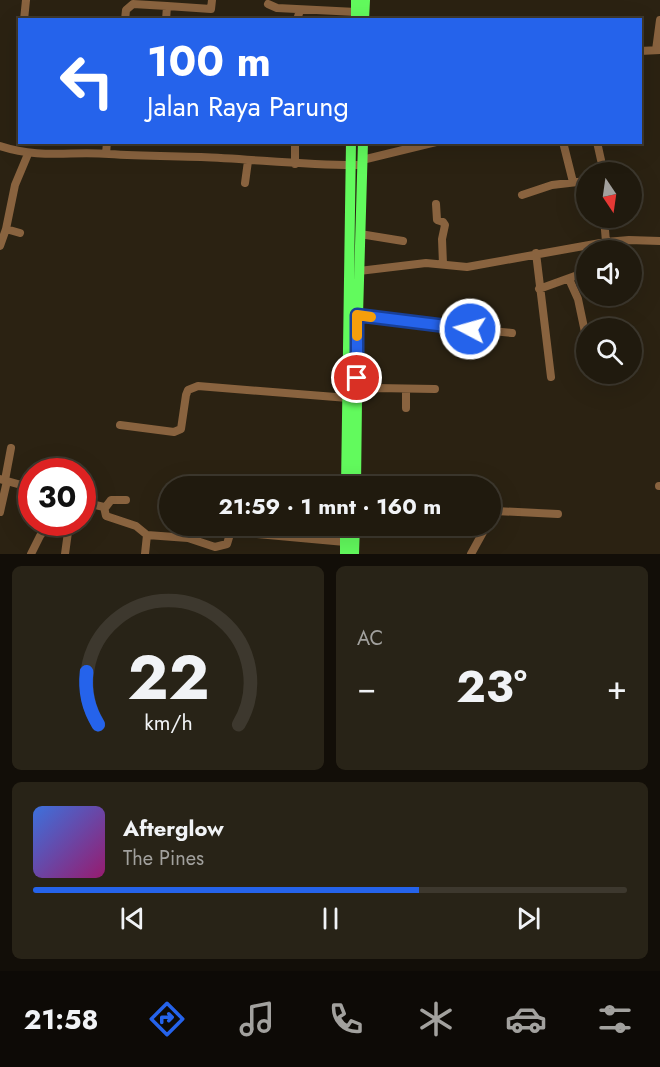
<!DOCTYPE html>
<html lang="id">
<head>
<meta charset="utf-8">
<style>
  body { margin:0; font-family:Jost,sans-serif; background:#282317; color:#f1f3f6; height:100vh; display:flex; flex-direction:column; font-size:22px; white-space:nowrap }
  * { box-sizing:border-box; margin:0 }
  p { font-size:20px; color:#a2a19e }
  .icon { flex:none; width:33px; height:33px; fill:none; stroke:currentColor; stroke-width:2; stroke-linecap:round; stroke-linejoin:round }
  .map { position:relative; height:554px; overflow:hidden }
  .details { display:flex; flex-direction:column; gap:12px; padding:12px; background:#120e08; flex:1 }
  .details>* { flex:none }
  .guide { position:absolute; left:18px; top:18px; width:624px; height:126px; border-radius:0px; box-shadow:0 6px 24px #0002,0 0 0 2px #3d382e; background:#2563eb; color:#fff; overflow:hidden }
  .needle { width:39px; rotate:167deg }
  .buttons { position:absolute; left:576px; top:162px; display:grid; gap:12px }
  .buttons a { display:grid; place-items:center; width:66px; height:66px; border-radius:50%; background:#201a0e; box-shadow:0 6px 24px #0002,0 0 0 2px #3d382e; font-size:30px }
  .speed { position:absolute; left:18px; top:458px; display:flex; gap:12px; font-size:30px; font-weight:700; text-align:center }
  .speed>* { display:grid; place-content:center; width:78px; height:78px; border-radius:50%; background:#201a0e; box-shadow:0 6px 24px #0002,0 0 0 2px #3d382e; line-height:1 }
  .speed .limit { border:9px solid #d22; background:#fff; color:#111 }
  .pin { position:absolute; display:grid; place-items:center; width:51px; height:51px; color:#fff; margin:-26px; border:3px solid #fff; border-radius:50%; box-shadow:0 2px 6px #0007 }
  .me { position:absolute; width:66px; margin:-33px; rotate:276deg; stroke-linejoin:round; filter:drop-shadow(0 0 4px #0008) }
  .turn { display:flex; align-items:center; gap:21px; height:126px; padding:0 30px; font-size:27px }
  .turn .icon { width:78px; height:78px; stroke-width:2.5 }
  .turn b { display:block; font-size:42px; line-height:51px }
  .big { font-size:45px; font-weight:700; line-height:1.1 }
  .details .card { flex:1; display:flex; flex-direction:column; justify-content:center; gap:9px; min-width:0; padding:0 21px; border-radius:9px; background:#282317 }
  .details .dial { align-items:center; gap:0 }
  .dial svg { height:156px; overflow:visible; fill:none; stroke:#3d382e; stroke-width:7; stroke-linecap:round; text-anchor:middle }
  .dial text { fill:#f1f3f6; stroke:none }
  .song { display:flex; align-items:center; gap:18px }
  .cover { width:72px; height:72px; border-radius:9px; background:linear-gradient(135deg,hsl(220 70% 55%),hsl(320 70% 35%)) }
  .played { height:6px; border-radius:3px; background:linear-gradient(90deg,#2563eb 65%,#3d382e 65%) }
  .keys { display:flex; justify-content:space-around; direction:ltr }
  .heat { display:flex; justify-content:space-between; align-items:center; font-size:33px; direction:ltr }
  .details .tiles { flex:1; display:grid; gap:12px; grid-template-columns:1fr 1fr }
  .card:last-child { grid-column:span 2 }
  .trip { position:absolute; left:159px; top:476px; width:342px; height:60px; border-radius:30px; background:#201a0e; box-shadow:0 6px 24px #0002,0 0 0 2px #3d382e; font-weight:700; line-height:60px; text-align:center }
  .dock { display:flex; height:96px; justify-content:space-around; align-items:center; background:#0d0a06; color:#a2a19e }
  .dock .icon { width:42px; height:42px }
  .dock .current { color:#2563eb }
  .dock b { font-size:27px; color:#f1f3f6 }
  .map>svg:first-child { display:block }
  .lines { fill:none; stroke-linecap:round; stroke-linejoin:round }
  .minor { stroke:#89633f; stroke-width:8 }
  .highway { stroke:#62fa5d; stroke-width:10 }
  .route-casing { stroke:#184099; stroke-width:15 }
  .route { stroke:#2563eb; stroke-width:10 }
  .slow { stroke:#f59e0b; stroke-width:10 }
</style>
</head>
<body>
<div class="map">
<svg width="660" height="554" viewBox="0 0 660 554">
  <rect width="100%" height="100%" fill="#2b2212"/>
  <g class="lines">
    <!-- minor -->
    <path class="minor" d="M268,4L277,8L356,12
      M24,20L26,0
      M125,20L126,10L133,4L167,6
      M166,20L167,6L211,9L212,0
      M297,20L300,10
      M656,50L660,20
      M640,51L660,50
      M563,142L573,182
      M597,142L601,160
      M0,146C40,159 70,151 109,154C140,156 171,156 201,157C255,159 308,166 362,165
      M106,154L107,142
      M362,160L436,142
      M295,164V142
      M245,183L248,161
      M522,195L552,185L586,181
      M436,204L437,220L443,222L445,225L442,239L443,264
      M604,218L606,242
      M6,229L20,233
      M360,234L403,241
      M0,246L6,229L15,185L28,154
      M536,253L551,377
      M359,271L426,263L467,267L606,242L629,240L660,241
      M569,279L578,299L586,337
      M539,289L586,272
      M358,315L428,325L512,333
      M356,399L376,388L435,389
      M406,408V390
      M120,425L174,432L181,429L186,395L188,390L198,386L348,398
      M0,479L32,488
      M5,480L11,448
      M659,486H660
      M82,502L104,507L106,516L136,526L147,535L188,538L215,547L227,544L230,534L235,532L345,542
      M105,508L111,500H126
      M0,512L7,481
      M490,519L495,511L558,514
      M31,554L40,536L50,522
      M65,554L68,532L72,522
      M145,554L147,535
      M471,554L487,525"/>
    <!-- highway -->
    <path class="highway" d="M356,20V0
      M364,20L365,0
      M346,486L351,142
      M356,486L358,315L363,142
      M345,554V525
      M354,554L355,525"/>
  </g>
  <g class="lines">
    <defs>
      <path id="route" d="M357,378V315L470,329"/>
    </defs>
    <!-- route casing -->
    <use href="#route" class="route-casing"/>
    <!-- route -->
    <use href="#route" class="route"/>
    <!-- slow -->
    <path class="slow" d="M357,336V315L371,317"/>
  </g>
</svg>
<div class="buttons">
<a><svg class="needle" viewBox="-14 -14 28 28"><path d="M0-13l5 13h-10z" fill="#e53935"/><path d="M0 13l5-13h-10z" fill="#a2a19e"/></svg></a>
<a><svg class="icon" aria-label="sound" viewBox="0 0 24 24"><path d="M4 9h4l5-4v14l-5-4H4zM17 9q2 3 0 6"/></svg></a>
<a><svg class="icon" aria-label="search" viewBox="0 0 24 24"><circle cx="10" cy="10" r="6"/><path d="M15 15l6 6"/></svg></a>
</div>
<div class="speed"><div class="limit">30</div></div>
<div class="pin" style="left:357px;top:378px;background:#d93025"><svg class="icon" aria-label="arrive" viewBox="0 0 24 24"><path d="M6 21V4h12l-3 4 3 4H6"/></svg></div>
<svg class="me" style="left:470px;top:329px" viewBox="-20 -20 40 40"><circle r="17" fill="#2563eb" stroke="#fff" stroke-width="3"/><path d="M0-11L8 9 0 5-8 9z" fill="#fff"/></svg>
<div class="trip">21:59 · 1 mnt · 160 m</div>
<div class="guide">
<div class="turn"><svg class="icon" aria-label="left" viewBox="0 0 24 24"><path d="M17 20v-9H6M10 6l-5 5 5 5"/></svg><div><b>100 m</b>Jalan Raya Parung</div></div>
</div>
</div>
<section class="details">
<div class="tiles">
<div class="card dial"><svg viewBox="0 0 100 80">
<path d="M14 69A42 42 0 1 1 86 69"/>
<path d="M14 69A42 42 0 0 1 8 42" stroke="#2563eb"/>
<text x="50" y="56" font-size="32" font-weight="700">22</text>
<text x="50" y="72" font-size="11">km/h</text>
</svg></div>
<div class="card"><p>AC</p>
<div class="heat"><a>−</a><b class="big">23°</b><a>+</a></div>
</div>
<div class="card">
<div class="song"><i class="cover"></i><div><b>Afterglow</b><p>The Pines</p></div></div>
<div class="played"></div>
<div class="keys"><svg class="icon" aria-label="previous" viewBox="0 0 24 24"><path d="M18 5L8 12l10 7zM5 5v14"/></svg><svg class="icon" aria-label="pause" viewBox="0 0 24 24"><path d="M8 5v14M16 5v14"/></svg><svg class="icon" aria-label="next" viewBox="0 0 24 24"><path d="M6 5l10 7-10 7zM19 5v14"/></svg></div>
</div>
</div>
</section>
<nav class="dock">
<b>21:58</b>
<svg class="icon current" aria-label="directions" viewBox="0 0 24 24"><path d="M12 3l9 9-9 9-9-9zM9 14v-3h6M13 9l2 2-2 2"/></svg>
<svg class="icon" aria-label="music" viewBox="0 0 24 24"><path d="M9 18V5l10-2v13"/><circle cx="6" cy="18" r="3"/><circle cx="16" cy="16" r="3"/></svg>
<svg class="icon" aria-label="phone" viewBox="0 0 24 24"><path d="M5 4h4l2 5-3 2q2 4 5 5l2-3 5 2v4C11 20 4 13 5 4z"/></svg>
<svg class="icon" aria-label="climate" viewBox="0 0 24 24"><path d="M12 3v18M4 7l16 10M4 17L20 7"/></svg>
<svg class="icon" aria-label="car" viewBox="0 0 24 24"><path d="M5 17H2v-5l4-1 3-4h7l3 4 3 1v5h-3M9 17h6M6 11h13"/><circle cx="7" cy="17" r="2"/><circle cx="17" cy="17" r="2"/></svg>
<svg class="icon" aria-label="filters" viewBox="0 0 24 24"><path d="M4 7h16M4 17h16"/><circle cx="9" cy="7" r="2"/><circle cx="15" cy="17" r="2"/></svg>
</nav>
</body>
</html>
